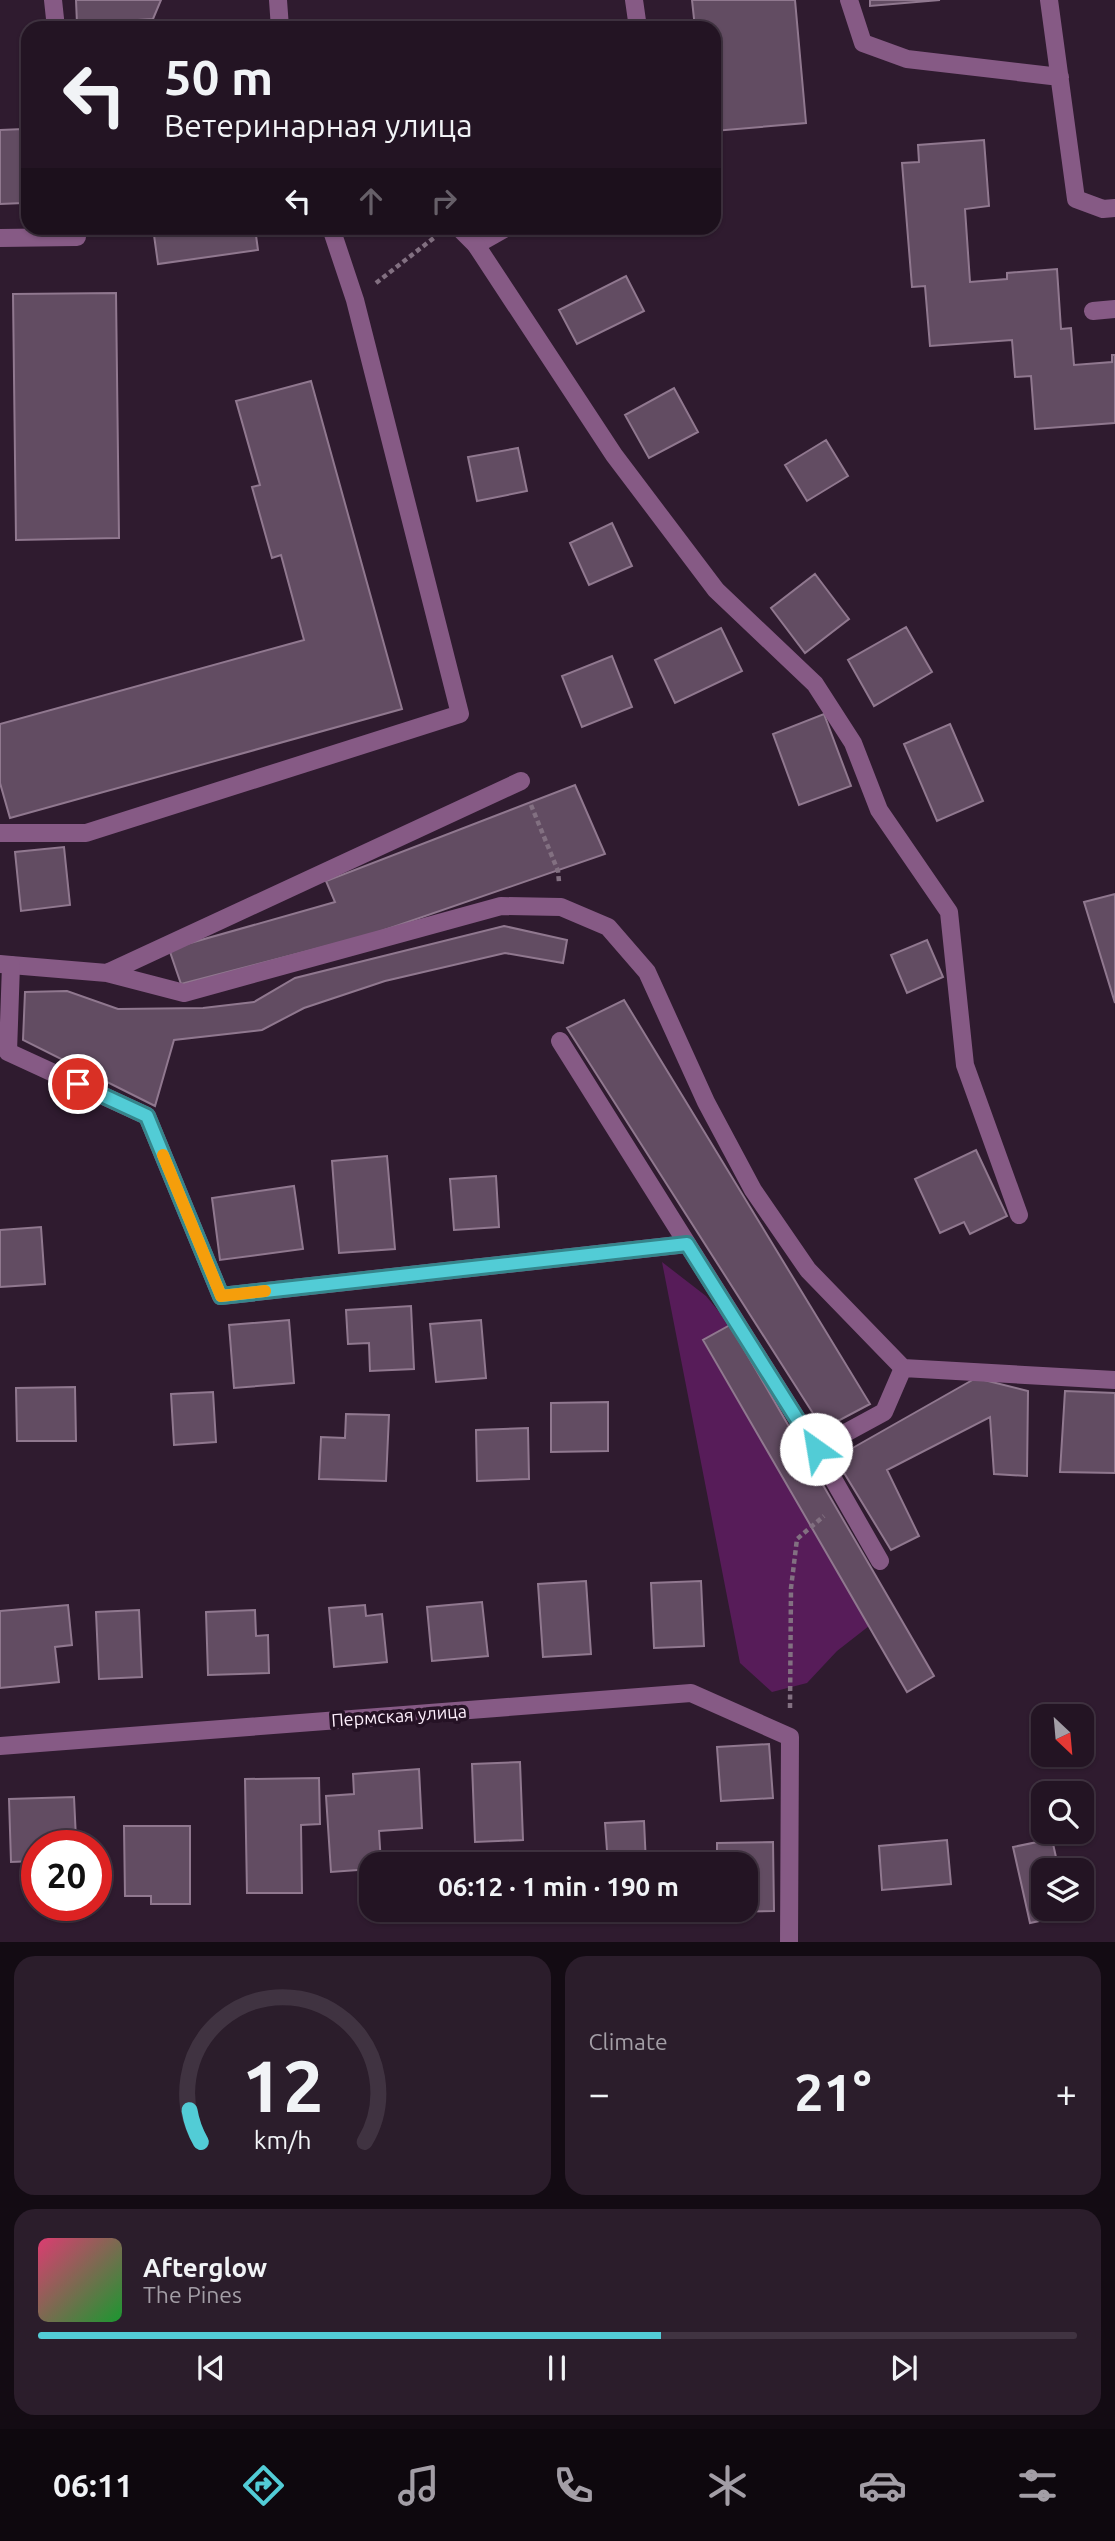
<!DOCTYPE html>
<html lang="en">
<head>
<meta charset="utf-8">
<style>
  body { margin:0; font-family:Ubuntu,sans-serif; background:#2b1d2b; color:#f1f3f6; height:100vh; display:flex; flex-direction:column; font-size:26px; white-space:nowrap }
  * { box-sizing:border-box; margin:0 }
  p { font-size:23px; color:#a39ea6 }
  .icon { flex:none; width:38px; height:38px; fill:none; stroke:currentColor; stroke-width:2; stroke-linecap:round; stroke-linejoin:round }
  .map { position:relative; height:1942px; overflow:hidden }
  .sheet { display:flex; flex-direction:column; gap:14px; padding:14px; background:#130b13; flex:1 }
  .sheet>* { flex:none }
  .hud { position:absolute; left:21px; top:21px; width:700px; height:214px; border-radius:21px; box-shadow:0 2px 5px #0004,0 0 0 2px #403341; background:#231423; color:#f1f3f6; overflow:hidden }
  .needle { width:46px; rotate:154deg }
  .controls { position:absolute; left:1031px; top:1704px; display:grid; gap:14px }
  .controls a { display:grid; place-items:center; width:63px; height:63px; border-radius:14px; background:#231423; box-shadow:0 2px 5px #0004,0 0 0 2px #403341; font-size:35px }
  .speed { position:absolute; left:21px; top:1830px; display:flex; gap:14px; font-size:35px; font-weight:700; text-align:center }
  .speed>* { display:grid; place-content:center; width:91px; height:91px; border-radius:50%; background:#231423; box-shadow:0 2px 5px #0004,0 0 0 2px #403341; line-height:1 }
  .speed .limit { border:10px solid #d22; background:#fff; color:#111 }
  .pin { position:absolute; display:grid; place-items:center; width:60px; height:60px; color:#fff; margin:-30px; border:4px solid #fff; border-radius:50%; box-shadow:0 2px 7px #0007 }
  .me { position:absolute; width:77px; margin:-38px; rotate:328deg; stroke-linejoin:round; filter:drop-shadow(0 0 5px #0008) }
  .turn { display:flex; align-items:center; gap:24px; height:147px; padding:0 28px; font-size:32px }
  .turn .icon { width:91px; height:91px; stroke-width:2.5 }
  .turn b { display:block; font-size:49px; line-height:60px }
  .lanes { display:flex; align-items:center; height:66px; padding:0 28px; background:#0003; justify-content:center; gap:35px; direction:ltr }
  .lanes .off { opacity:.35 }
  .big { font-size:52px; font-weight:700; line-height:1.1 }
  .sheet .tile { flex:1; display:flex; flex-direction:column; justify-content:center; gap:10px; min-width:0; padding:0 24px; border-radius:21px; background:#2b1d2b }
  .sheet .dial { align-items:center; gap:0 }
  .dial svg { height:182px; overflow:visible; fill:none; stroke:#403341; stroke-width:7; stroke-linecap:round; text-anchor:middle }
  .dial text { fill:#f1f3f6; stroke:none }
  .song { display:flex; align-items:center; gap:21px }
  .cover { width:84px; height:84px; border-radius:10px; background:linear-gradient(135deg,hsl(340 70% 55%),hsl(130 70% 35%)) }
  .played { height:7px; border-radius:4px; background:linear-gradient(90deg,#52ccd6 60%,#403341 60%) }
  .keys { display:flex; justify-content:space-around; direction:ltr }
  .heat { display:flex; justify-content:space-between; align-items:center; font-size:38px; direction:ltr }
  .sheet .tiles { flex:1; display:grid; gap:14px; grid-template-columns:1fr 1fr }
  .tile:last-child { grid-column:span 2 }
  .trip { position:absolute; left:359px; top:1852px; width:399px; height:70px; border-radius:21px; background:#231423; box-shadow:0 2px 5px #0004,0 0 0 2px #403341; font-weight:700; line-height:70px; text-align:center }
  .dock { display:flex; height:112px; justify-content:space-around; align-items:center; background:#0e080e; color:#a39ea6 }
  .dock .icon { width:49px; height:49px }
  .dock .on { color:#52ccd6 }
  .dock b { font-size:32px; color:#f1f3f6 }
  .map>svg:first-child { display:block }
  .green { fill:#571c59 }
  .building { fill:#624c62; stroke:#90788f; stroke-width:2 }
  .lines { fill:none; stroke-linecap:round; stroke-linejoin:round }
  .path { stroke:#827081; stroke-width:4.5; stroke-dasharray:5 3.5; stroke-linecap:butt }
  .lane { stroke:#865a85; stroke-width:18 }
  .street { stroke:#865a85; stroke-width:18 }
  .route-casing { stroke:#35858b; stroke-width:18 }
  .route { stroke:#52ccd6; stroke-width:12 }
  .slow { stroke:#f59e0b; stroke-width:12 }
  .labels { text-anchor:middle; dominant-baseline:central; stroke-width:7; stroke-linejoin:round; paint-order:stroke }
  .street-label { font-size:18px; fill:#fef0fd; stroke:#251225 }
</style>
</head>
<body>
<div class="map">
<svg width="1115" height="1943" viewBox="0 0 1115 1943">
  <rect width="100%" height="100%" fill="#2f1b2f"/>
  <!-- green -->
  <path class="green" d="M662,1262L706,1296L730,1325L703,1341L869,1626L837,1651L807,1683L772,1692L740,1663Z"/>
  <!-- building -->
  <path class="building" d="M76,0H161L153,19L77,24Z
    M692,0H795L806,123L714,131V28H695Z
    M870,0H940L870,6Z
    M23,129V203L0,204V130Z
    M984,140L989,206L965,209L970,282L1007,279V273L1057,269L1061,329L1071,328L1074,365L1112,362V355H1115V423L1035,429L1031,376L1015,377L1012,340L930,346L925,286L912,287L902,163L919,162L918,145Z
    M153,228H255L258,250L158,264Z
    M626,276L644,311L577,344L559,310Z
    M116,293L119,538L16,540L13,294Z
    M311,381L402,709L10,818L0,783V724L304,640L281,555L272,558L252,487L260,485L236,401Z
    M674,388L698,432L649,458L625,415Z
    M826,440L848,476L807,501L785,465Z
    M518,448L527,491L477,501L468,457Z
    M612,523L632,566L589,585L570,543Z
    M815,574L849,619L805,653L771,608Z
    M906,627L932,672L874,706L848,660Z
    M721,628L742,671L675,703L655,660Z
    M612,656L632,707L582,727L562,676Z
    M824,714L851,786L799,805L773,734Z
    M950,724L983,801L937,821L904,744Z
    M575,785L605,854L370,935L181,984L169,949L335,902L326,881Z
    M64,847L70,905L21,911L15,852Z
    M1115,894V1003L1084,902Z
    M504,926L567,940L563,963L505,953L385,981L304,1008L262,1030L174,1040L155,1106L23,1040L25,992L67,991L118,1009L203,1008L254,1002L295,978Z
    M927,940L943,977L907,993L891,955Z
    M624,1000L870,1404L823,1429L567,1028Z
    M976,1150L1007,1216L970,1234L964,1222L940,1233L915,1179Z
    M387,1156L395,1249L339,1253L332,1161Z
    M496,1176L499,1227L454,1230L450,1179Z
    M294,1186L303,1249L220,1260L212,1198Z
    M41,1227L45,1284L0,1287V1230Z
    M411,1306L414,1369L370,1371L369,1343L348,1344L346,1310Z
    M289,1320L294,1383L234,1388L229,1325Z
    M481,1320L486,1378L436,1382L430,1324Z
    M730,1325L934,1676L907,1692L703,1340Z
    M976,1378L1028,1391L1027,1476L994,1474L990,1417L887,1470L919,1536L891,1550L835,1458Z
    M75,1387L76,1441H17L16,1388Z
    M1065,1391L1115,1393V1473L1060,1472Z
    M213,1392L216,1442L174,1445L171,1394Z
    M608,1402V1451L551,1452V1403Z
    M346,1414L389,1415L386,1481L319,1479L321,1437L345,1438Z
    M528,1428L529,1479L477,1481L476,1430Z
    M586,1581L591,1654L543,1657L538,1584Z
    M701,1581L704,1646L654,1648L651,1583Z
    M482,1602L488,1656L432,1661L427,1607Z
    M68,1605L72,1645L55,1647L59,1682L0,1688V1611Z
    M365,1605L366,1616L382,1614L387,1662L334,1667L329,1608Z
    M139,1610L142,1677L99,1679L96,1612Z
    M255,1610L256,1636L268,1635L269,1673L208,1675L206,1612Z
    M769,1744L773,1798L721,1801L717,1747Z
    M520,1762L523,1840L475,1842L472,1764Z
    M419,1769L422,1828L379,1831L381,1864H371V1869L331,1872L326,1796L354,1794L353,1774Z
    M319,1778L320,1824L301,1825L302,1893H247L245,1779Z
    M74,1797L76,1839H54V1846H37V1861L11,1862L9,1799Z
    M644,1821L646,1864H608L605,1823Z
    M124,1826H190V1904H151V1896H125Z
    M1052,1839L1059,1871H1043V1909H1067L1068,1915L1030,1923L1013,1847Z
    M947,1840L951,1884L882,1890L879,1846Z
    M773,1842L774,1911L718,1912V1909H746V1864H717V1843Z
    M610,1909H649V1913L611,1915Z"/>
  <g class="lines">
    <!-- path -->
    <path class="path" d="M376,283L435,237
      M531,805L558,871L559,882
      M790,1708L791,1588L797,1539L824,1516"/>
    <!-- lane -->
    <path class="lane" d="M53,0L56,28
      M634,0L638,28
      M849,0L863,43L907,59L1060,77
      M1049,0L1076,199L1103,209L1115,208
      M0,238L77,237L76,228
      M476,245L506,228
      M1093,311L1115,309
      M0,833H86L460,714L355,300L331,228
      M11,965L107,973L184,993L501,906L561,907L608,927L647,972L706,1102L753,1190L808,1270L903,1368L1115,1380
      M107,973L521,781
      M560,1041L816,1449L880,1561
      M816,1449L884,1412L903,1368"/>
    <!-- street -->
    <path class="street" d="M278,0L280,28
      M459,228L476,245L614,455L716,590L815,684L853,743L879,810L949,912L965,1065L1019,1215
      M0,964L11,965L8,1052L147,1116L221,1296L687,1244
      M0,1746L691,1693L790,1737L789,1943"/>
  </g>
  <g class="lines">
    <defs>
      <path id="route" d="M78,1084L147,1116L221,1296L687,1244L816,1449"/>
    </defs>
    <!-- route casing -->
    <use href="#route" class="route-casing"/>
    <!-- route -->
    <use href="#route" class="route"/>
    <!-- slow -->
    <path class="slow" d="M163,1155L221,1296L265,1291"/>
  </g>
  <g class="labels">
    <!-- street labels -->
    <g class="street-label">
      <text transform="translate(399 1715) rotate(-4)">Пермская улица</text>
    </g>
  </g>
</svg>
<div class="controls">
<a><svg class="needle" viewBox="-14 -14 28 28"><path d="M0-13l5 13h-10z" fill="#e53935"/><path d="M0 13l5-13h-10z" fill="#a39ea6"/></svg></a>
<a><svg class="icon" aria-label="search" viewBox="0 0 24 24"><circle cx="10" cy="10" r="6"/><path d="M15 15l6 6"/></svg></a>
<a><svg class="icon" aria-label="layers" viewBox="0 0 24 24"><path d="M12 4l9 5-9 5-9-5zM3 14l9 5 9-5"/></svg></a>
</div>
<div class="speed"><div class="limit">20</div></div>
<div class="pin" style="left:78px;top:1084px;background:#d93025"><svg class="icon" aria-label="arrive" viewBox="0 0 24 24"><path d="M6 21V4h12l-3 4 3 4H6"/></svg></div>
<svg class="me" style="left:816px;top:1449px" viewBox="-20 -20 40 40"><circle r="19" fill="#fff"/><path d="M0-13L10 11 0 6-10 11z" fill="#52ccd6"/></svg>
<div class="trip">06:12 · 1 min · 190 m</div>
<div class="hud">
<div class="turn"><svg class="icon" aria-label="left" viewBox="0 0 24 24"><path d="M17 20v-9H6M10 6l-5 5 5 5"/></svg><div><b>50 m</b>Ветеринарная улица</div></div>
<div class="lanes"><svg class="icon" aria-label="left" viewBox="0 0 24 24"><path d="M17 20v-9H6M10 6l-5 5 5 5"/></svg><svg class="icon off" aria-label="ahead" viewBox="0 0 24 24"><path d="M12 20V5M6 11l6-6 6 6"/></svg><svg class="icon off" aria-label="right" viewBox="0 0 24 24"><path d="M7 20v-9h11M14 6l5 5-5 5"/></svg></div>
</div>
</div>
<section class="sheet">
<div class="tiles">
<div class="tile dial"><svg viewBox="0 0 100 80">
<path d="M14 69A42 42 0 1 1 86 69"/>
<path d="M14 69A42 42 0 0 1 9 55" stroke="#52ccd6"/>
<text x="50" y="56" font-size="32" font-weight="700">12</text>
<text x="50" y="72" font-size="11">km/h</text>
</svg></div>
<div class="tile"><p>Climate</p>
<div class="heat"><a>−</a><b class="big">21°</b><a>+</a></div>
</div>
<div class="tile">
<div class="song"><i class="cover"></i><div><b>Afterglow</b><p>The Pines</p></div></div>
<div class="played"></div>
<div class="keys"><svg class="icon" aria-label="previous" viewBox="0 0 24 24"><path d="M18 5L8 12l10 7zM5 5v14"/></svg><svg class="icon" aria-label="pause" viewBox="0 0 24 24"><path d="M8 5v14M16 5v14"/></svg><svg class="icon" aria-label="next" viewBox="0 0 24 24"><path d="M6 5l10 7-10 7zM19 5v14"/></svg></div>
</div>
</div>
</section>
<nav class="dock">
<b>06:11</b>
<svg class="icon on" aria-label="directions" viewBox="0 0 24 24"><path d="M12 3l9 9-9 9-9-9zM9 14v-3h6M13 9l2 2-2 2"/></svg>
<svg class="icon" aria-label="music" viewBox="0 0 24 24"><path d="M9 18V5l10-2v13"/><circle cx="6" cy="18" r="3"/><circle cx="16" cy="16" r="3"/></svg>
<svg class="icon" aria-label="phone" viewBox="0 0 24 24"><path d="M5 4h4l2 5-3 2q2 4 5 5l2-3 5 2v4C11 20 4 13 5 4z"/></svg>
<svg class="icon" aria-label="climate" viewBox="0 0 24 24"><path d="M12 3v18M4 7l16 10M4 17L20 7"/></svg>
<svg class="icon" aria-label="car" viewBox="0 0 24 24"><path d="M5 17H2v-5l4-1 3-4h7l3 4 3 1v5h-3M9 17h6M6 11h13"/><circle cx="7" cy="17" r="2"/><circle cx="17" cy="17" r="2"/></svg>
<svg class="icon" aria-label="filters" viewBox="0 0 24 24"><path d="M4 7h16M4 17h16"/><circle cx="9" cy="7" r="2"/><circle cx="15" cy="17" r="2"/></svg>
</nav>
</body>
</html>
